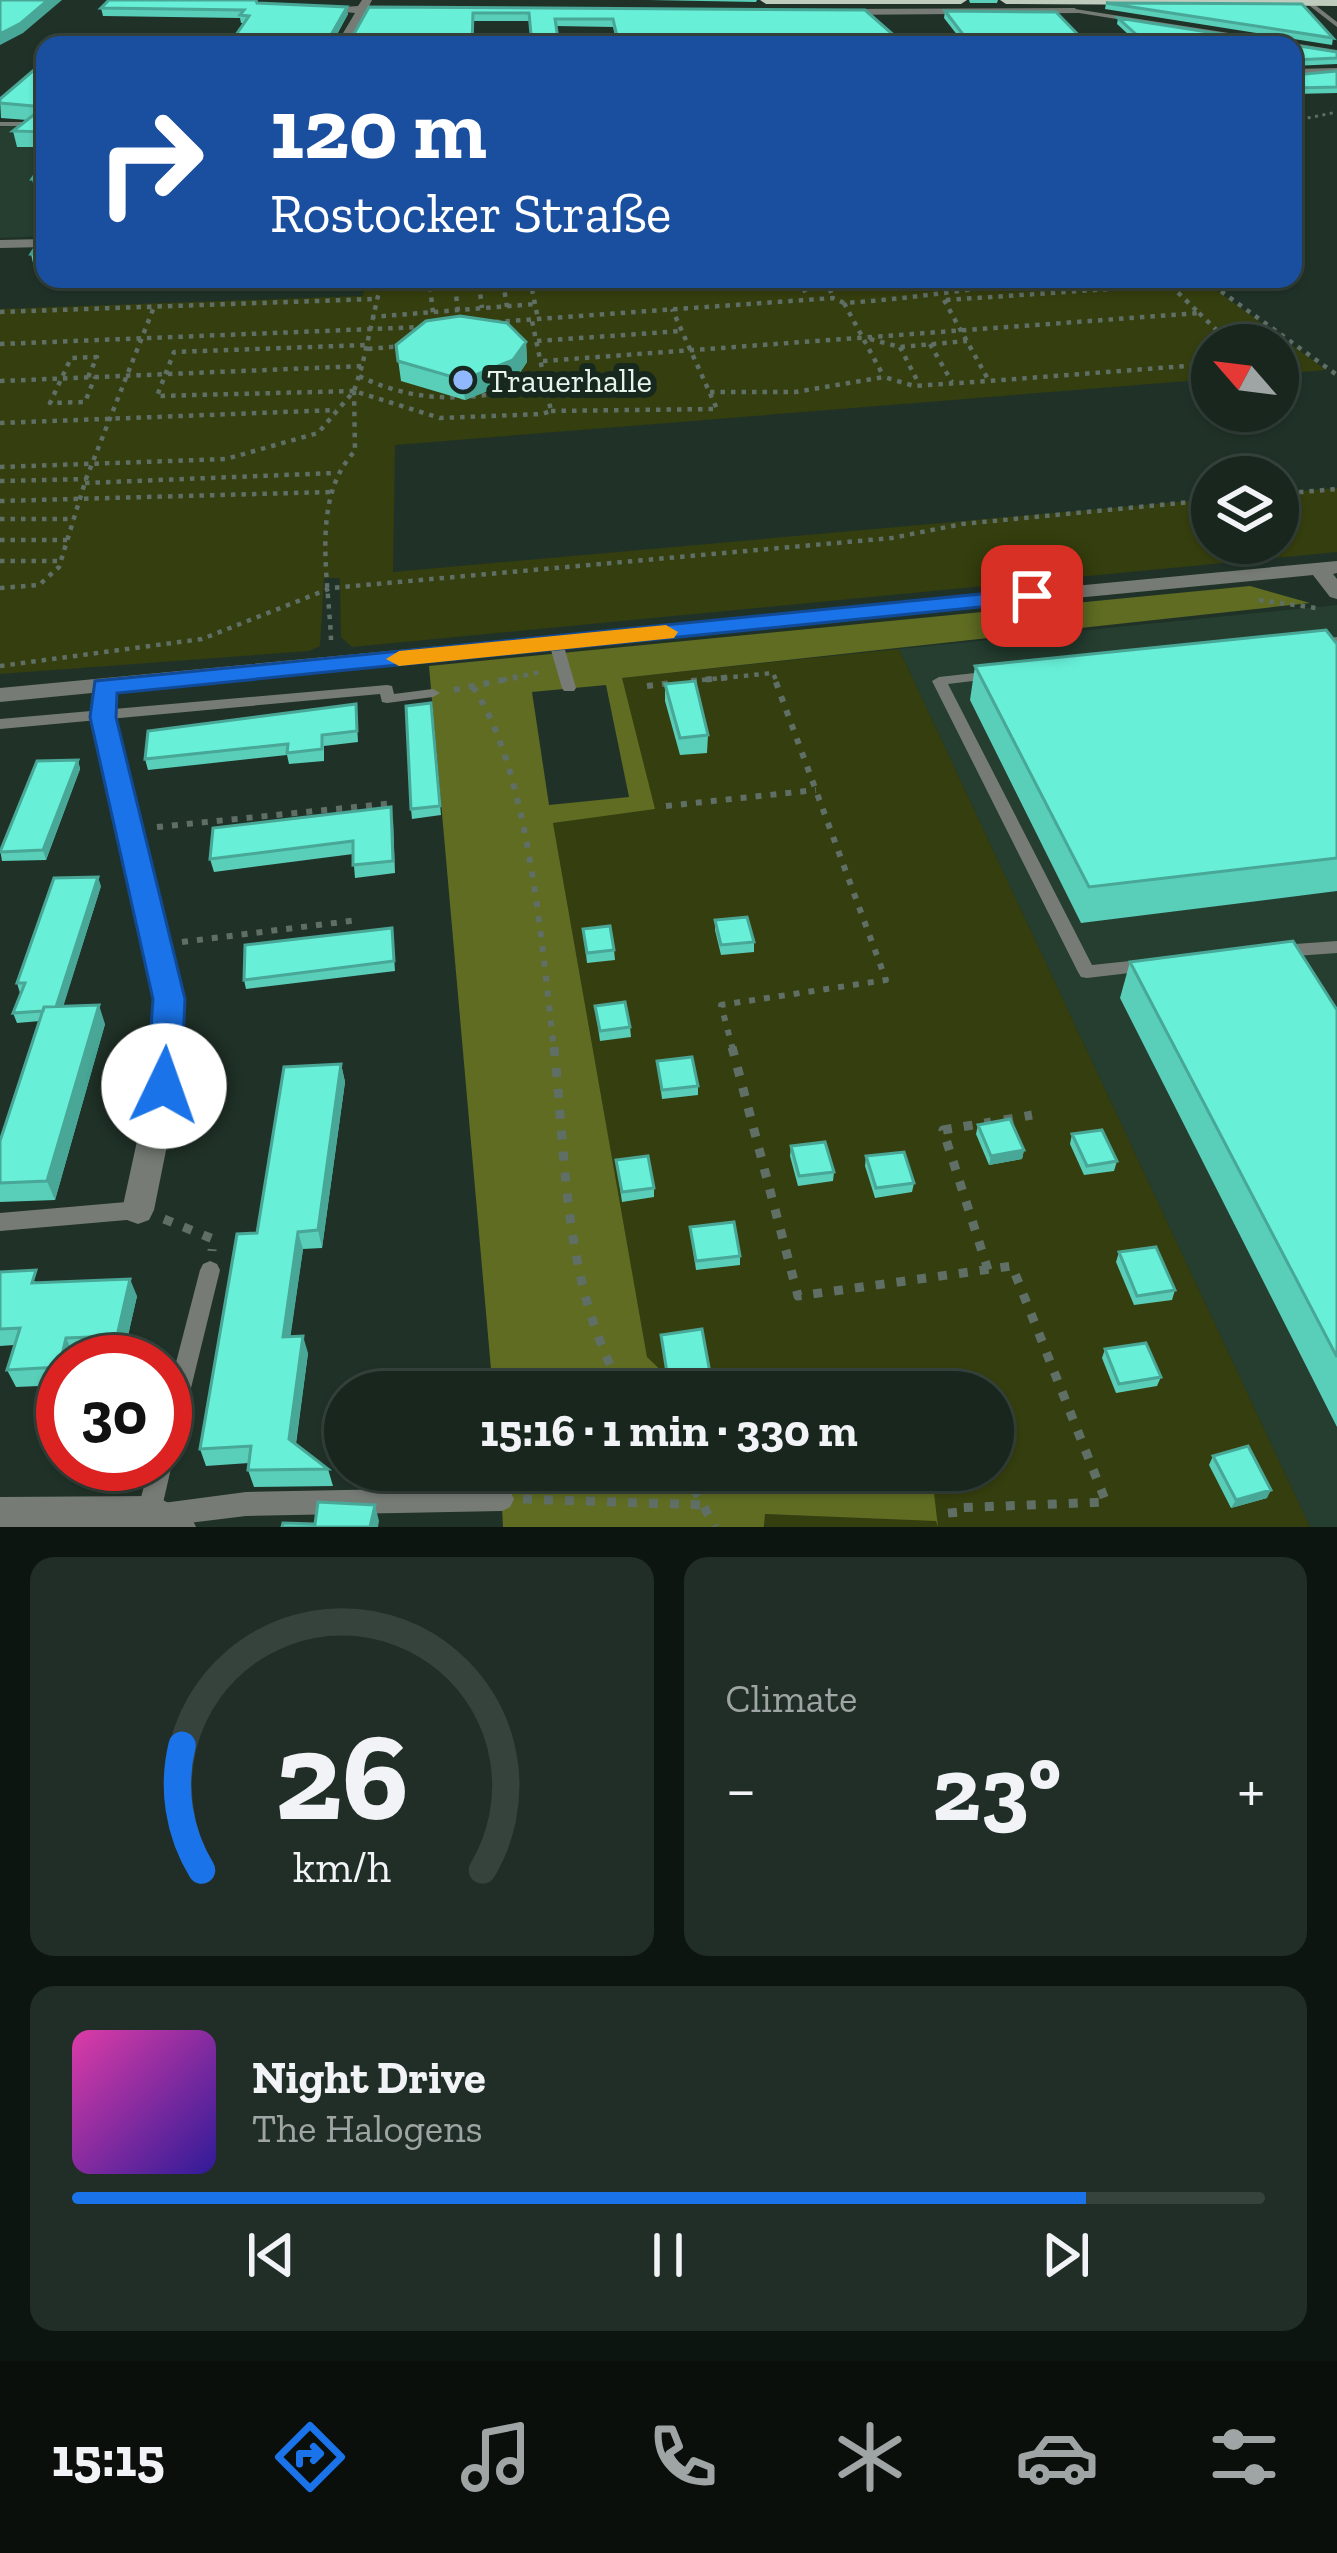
<!DOCTYPE html>
<html lang="en">
<head>
<meta charset="utf-8">
<style>
  body { margin:0; font-family:"Zilla Slab",serif; background:#212e27; color:#f1f3f6; height:100vh; display:flex; flex-direction:column; font-size:45px; white-space:nowrap }
  * { box-sizing:border-box; margin:0 }
  p { font-size:39px; color:#9fa5a4 }
  .icon { flex:none; width:66px; height:66px; fill:none; stroke:currentColor; stroke-width:2; stroke-linecap:round; stroke-linejoin:round }
  .map { position:relative; height:1527px; overflow:hidden }
  .drawer { display:flex; flex-direction:column; gap:30px; padding:30px; background:#0d1510; flex:1 }
  .drawer>* { flex:none }
  .hud { position:absolute; left:36px; top:36px; width:1266px; height:252px; border-radius:24px; box-shadow:0 3px 9px #0004,0 0 0 3px #36433c; background:#1a4fa0; color:#fff; overflow:hidden }
  .needle { width:78px; rotate:298deg }
  .fabs { position:absolute; left:1191px; top:324px; display:grid; gap:24px }
  .fabs a { display:grid; place-items:center; width:108px; height:108px; border-radius:50%; background:#18261e; box-shadow:0 3px 9px #0004,0 0 0 3px #36433c; font-size:60px }
  .speed { position:absolute; left:36px; top:1335px; display:flex; gap:24px; font-size:60px; font-weight:700; text-align:center }
  .speed>* { display:grid; place-content:center; width:156px; height:156px; border-radius:50%; background:#18261e; box-shadow:0 3px 9px #0004,0 0 0 3px #36433c; line-height:1 }
  .speed .limit { border:18px solid #d22; background:#fff; color:#111 }
  .pin { position:absolute; display:grid; place-items:center; width:102px; height:102px; color:#fff; margin:-51px; border-radius:24px; box-shadow:0 6px 18px #0006 }
  .me { position:absolute; width:132px; margin:-66px; rotate:3deg; stroke-linejoin:round; filter:drop-shadow(0 0 9px #0008) }
  .turn { display:flex; align-items:center; gap:42px; height:252px; padding:0 36px; font-size:54px }
  .turn .icon { width:156px; height:156px; stroke-width:2.5 }
  .turn b { display:block; font-size:84px; line-height:102px }
  .big { font-size:90px; font-weight:700; line-height:1.1 }
  .drawer .card { flex:1; display:flex; flex-direction:column; justify-content:center; gap:18px; min-width:0; padding:0 42px; border-radius:24px; background:#212e27 }
  .drawer .dial { align-items:center; gap:0 }
  .dial svg { height:312px; overflow:visible; fill:none; stroke:#36433c; stroke-width:7; stroke-linecap:round; text-anchor:middle }
  .dial text { fill:#f1f3f6; stroke:none }
  .song { display:flex; align-items:center; gap:36px }
  .cover { width:144px; height:144px; border-radius:18px; background:linear-gradient(135deg,hsl(320 70% 55%),hsl(250 70% 35%)) }
  .played { height:12px; border-radius:6px; background:linear-gradient(90deg,#1a73e8 85%,#36433c 85%) }
  .keys { display:flex; justify-content:space-around; direction:ltr }
  .heat { display:flex; justify-content:space-between; align-items:center; font-size:66px; direction:ltr }
  .drawer .tiles { flex:1; display:grid; gap:30px; grid-template-columns:1fr 1fr }
  .card:last-child { grid-column:span 2 }
  .trip { position:absolute; left:324px; top:1371px; width:690px; height:120px; border-radius:60px; background:#18261e; box-shadow:0 3px 9px #0004,0 0 0 3px #36433c; font-weight:700; line-height:120px; text-align:center }
  .menu { display:flex; height:192px; justify-content:space-around; align-items:center; background:#0a0f0c; color:#9fa5a4 }
  .menu .icon { width:84px; height:84px }
  .menu .active { color:#1a73e8 }
  .menu b { font-size:54px; color:#f1f3f6 }
  .map>svg:first-child { display:block }
  .built { fill:#253e30 }
  .green { fill:#353e0e }
  .forest { fill:#5f6c22; fill-rule:evenodd }
  .lines { fill:none; stroke-linecap:round; stroke-linejoin:round }
  .path-far3 { stroke:#5f6f66; stroke-width:3; stroke-dasharray:3 4.5; stroke-linecap:butt }
  .path-far2 { stroke:#5f6f66; stroke-width:4.5; stroke-dasharray:4.5 6; stroke-linecap:butt }
  .path-far1 { stroke:#5f6f66; stroke-width:6; stroke-dasharray:6 9; stroke-linecap:butt }
  .path { stroke:#5f6f66; stroke-width:9; stroke-dasharray:9 12; stroke-linecap:butt }
  .lane { fill:#767c75; fill-rule:evenodd }
  .street { fill:#767c75; fill-rule:evenodd }
  .primary { fill:#bfcbbc; fill-rule:evenodd }
  .wall { fill:#59ceb9 }
  .shaded-wall { fill:#48a796 }
  .building { fill:#67efd7; stroke:#48a796; stroke-width:3 }
  .route { fill:#1a73e8; stroke:#114b97; stroke-width:3 }
  .slow { fill:#f59e0b }
  .poi-dot { fill:#90b8fd; stroke:#17281f; stroke-width:4.5 }
  .labels { text-anchor:middle; dominant-baseline:central; stroke-width:12; stroke-linejoin:round; paint-order:stroke }
  .far-poi-label { font-size:33px; fill:#e8f3ec; stroke:#17281f; text-anchor:start }
</style>
</head>
<body>
<div class="map">
<svg width="1337" height="1527" viewBox="0 0 1337 1527">
  <rect width="100%" height="100%" fill="#203228"/>
  <!-- built -->
  <path class="built" d="M45,123V236L0,238V127Z
    M1337,605V1527H1310L899,649Z"/>
  <!-- green -->
  <path class="green" d="M366,279H1201L1326,370L1278,374V345H1212V379L395,445L393,572L1212,499V543H1278V493L1337,488V552L352,647L341,637L340,578H324L320,646L309,651L0,674V309L363,296Z
    M899,649L1310,1527H765L764,1514L937,1520L931,1477L849,1470H993V1392H684L647,1357L553,823L654,808L621,678Z"/>
  <!-- forest -->
  <path class="forest" d="M1250,586L1310,603L622,678L655,809L553,823L647,1357L684,1392H493L429,666ZM606,685L629,797L549,805L532,692Z
    M500,1470H849L932,1476L938,1527L936,1521L765,1514L764,1527H503Z"/>
  <g class="lines">
    <!-- path-far3 -->
    <path class="path-far3" d="M1293,121L1337,112"/>
    <!-- path-far2 -->
    <path class="path-far2" d="M530,279L538,319
      M799,279L808,298
      M826,279L833,298
      M939,279L949,292
      M1204,279L1337,375
      M503,282L507,307
      M479,284L482,308
      M455,286L458,311
      M430,287L433,313
      M944,300L989,381L1212,364
      M946,300L1170,285
      M844,303L884,377
      M0,312L374,299
      M1199,313L1232,345
      M371,317L535,304
      M495,322L833,298L844,303C930,298 1012,280 1098,279
      M870,339L900,347L967,341
      M537,341L682,331
      M0,344L422,327
      M930,344L952,382
      M900,347L920,386
      M368,349L402,346
      M543,361L1199,313L1164,279
      M362,366L354,391L440,418L542,414L551,411L532,321
      M359,376C426,408 477,398 547,385
      M88,377L97,357L71,358L50,403L85,402L95,377
      M0,381L362,366L380,287L430,279
      M354,391L157,396L174,352L366,345
      M710,392H795L884,377L914,386L989,381
      M551,411L717,409L672,309
      M0,423L336,410
      M0,467L226,459L318,433L354,391
      M0,481L86,479
      M85,483L334,473
      M1278,494L1337,489
      M0,501L330,492
      M0,519H74
      M0,540H67
      M0,561H60
      M0,588L39,585L59,567L86,479L154,307
      M1259,600L1316,608
      M331,640C329,580 310,498 355,451L354,391
      M0,666L202,639L331,588L892,538L962,524L1212,500
      M503,680L541,672
      M702,680L773,673L776,680"/>
    <!-- path-far1 -->
    <path class="path-far1" d="M691,681L733,677
      M647,686L671,683
      M473,687C529,769 542,948 554,1050
      M454,690L517,677
      M666,806L816,790
      M157,827L395,803
      M182,942L358,920
      M733,1050L721,1005L886,980L774,677"/>
    <!-- path -->
    <path class="path" d="M554,1047C567,1167 563,1284 624,1392
      M732,1047L798,1296L1012,1266L1106,1502L952,1508L954,1527
      M1004,1120L1032,1115
      M164,1219L213,1239L212,1251
      M988,1270L943,1130L991,1122
      M684,1470L715,1527
      M523,1499L706,1505"/>
    <!-- lane -->
    <path class="lane" d="M1306,1H1310L1337,22V27L1306,3Z
      M1075,9L1337,50V54L1293,47V45H1279L1073,12Z
      M0,122H39L43,124L39,126H0Z
      M1337,637V645L1329,646L1337,657V670L1332,669L1312,643L1319,639Z
      M556,639L563,643L576,688L574,691H564L562,688L549,643Z
      M993,671L1000,675L998,678L948,684L1092,965L1149,959L1155,960L1158,965L1155,970L1087,978L1081,977L1078,972L932,681L939,677Z
      M387,685L392,686L394,694L433,689L440,693L433,697L387,703L382,702L380,694L0,729V719Z
      M1337,941V953L1281,957L1275,955L1272,951L1275,947L1281,945Z
      M138,1201L145,1204L148,1210L145,1216L138,1219L0,1231V1213Z
      M210,1261L217,1264L220,1270L176,1449L170,1458L172,1464L163,1503L246,1492L502,1487L510,1491L514,1499L510,1507L502,1511L246,1516L164,1526L155,1521L149,1524L141,1520L137,1512L150,1464H165V1405L200,1270L203,1264Z"/>
    <!-- street -->
    <path class="street" d="M362,0H372L369,6L403,10L365,13L348,45H336L355,13L314,9L358,6Z
      M1075,8L1079,13L835,15L830,12L835,9Z
      M1337,68V76L1293,77V69Z
      M45,239V247L0,248V240Z
      M1337,561V573L1333,574L1337,579V599L1330,597L1313,575L115,691V717L183,999L179,1086L154,1210L149,1220L138,1224L127,1220L122,1210L149,1086L155,999L91,717L92,693L0,702V688Z
      M155,1496L190,1514L196,1527H0V1497Z"/>
    <!-- primary -->
    <path class="primary" d="M760,0H967L961,4H766Z
      M1000,0H1337V6L1006,4Z"/>
  </g>
  <!-- wall -->
  <path class="wall" d="M649,0H757L756,2Z
    M969,0H998L997,3H970Z
    M256,2L348,14L334,40L335,41L351,39L369,7L865,10L905,45H617L613,27L556,26L530,21H474L473,45H229L244,23H241L240,18L103,16L101,8Z
    M1106,3L1333,38L1332,45L1105,9Z
    M945,11L1088,45H965L944,18Z
    M1118,18L1291,45H1140L1117,24Z
    M1293,45L1337,52V64L1293,66Z
    M45,64V147H17L13,131L27,120L1,118L0,99Z
    M1293,68L1295,75L1337,71V93L1293,94Z
    M45,160V206H43L40,195H36L32,179Z
    M45,232V272H35L31,254Z
    M526,342L527,362L515,380L465,400L401,381L396,345Z
    M1337,644V891L1081,923L970,700L975,666Z
    M665,684L708,735L707,753L680,755L665,701Z
    M431,703L441,815L412,819L411,809Z
    M356,704L358,742L324,746V761L289,764L287,755L148,770L145,759Z
    M78,760L80,769L46,860L2,861L0,849Z
    M393,820L395,873L355,878L353,854L214,872L210,859Z
    M101,886L63,1006L105,1024L55,1200L0,1202V1141L40,1021L17,1023L13,1013L20,993L17,983Z
    M715,920L754,942V952L721,955L715,930Z
    M392,928L395,971L246,989L244,980Z
    M583,929L614,950L615,960L587,963Z
    M1130,962L1337,1010V1427L1120,998Z
    M595,1006L630,1027L631,1037L600,1041Z
    M657,1061L698,1086V1095L662,1099Z
    M341,1064L345,1082L322,1248L303,1249L290,1337L308,1353L296,1444L328,1469L333,1486L254,1487L248,1470L249,1463L206,1466L200,1449L257,1233Z
    M978,1125L1024,1150L1022,1159L989,1165L976,1134Z
    M1072,1134L1117,1161L1114,1171L1084,1175L1070,1144Z
    M791,1146L834,1172L833,1181L798,1186L790,1156Z
    M866,1156L914,1183L912,1192L875,1198L865,1166Z
    M616,1160L654,1188V1197L622,1202Z
    M690,1227L740,1256V1265L696,1270Z
    M1119,1252L1175,1290L1172,1300L1134,1305L1116,1262Z
    M0,1272L41,1283L137,1296L124,1353L74,1355L72,1362H63V1385L16,1387L7,1370L14,1345L0,1346Z
    M661,1335L710,1373L709,1382L668,1388Z
    M1105,1349L1161,1377L1157,1386L1116,1393L1102,1358Z
    M1213,1456L1267,1498L1231,1508L1209,1465Z"/>
  <!-- shaded-wall -->
  <path class="shaded-wall" d="M48,0H62L23,33L0,45V34Z
    M347,7L348,14L332,43L331,35Z
    M526,342L527,362L515,380L465,400L463,380Z
    M78,760L80,769L46,860L43,850Z
    M98,877L101,886L59,1020L55,1010Z
    M99,1005L105,1024L55,1200L47,1181Z
    M341,1064L345,1082L322,1248L318,1230Z
    M1024,1150L1022,1159L989,1165L991,1156Z
    M298,1232L303,1249L288,1354L283,1337Z
    M130,1279L137,1296L124,1353L117,1336Z
    M303,1336L308,1353L294,1456L289,1439Z
    M66,1338L74,1355L72,1362H63V1376L59,1367Z
    M1271,1490L1267,1498L1231,1508L1236,1500Z
    M375,1505L379,1521L378,1527H370Z"/>
  <!-- building -->
  <path class="building" d="M0,0H48L21,23L0,34Z
    M109,0H256L257,3L347,7L331,35L335,41L351,39L369,7L865,10L905,45H619L613,19H555L559,45H532L529,13H473L472,45H229L249,16L240,15L244,10L101,8Z
    M1106,3L1302,4L1333,38Z
    M945,11L1056,12L1088,45H971Z
    M1118,18L1291,45H1148Z
    M1293,45L1337,52V58L1293,60Z
    M41,64H45V132L13,131L44,107L0,103V99Z
    M1293,68L1295,75L1337,71V87L1293,88Z
    M45,160V179H32Z
    M45,232V254H31Z
    M460,316L507,323L526,342L513,360L463,380L398,361L396,345L426,321Z
    M1326,630L1337,644V858L1089,887L975,666Z
    M695,681L708,735L680,738L665,684Z
    M431,703L440,806L411,809L406,706Z
    M356,704L357,731L322,735V749L287,753L288,744L145,759L148,731Z
    M78,760L43,850L0,852L37,761Z
    M391,807L393,861L353,865V841L210,859L213,828Z
    M98,877L56,1007H44L43,1011L13,1013L25,983H17L54,878Z
    M747,917L754,942L721,945L715,920Z
    M610,926L614,950L587,953L583,929Z
    M392,928L394,961L244,980L245,945Z
    M1293,941L1337,1010V1357L1130,962Z
    M625,1002L630,1027L600,1031L595,1006Z
    M99,1005L47,1181L0,1183V1141L44,1007Z
    M692,1057L698,1086L662,1090L657,1061Z
    M341,1064L318,1230L298,1232L283,1337L303,1336L289,1439L328,1469L248,1470L251,1446L200,1449L237,1234L257,1233L284,1067Z
    M1010,1119L1024,1150L991,1156L978,1125Z
    M1102,1130L1117,1161L1087,1166L1072,1134Z
    M825,1142L834,1172L799,1176L791,1146Z
    M904,1152L914,1183L876,1188L866,1156Z
    M648,1156L654,1188L622,1192L616,1160Z
    M734,1222L740,1256L696,1261L690,1227Z
    M1156,1247L1175,1290L1137,1296L1119,1252Z
    M36,1270L32,1283L130,1279L117,1336L66,1338L59,1367L7,1370L20,1328L0,1329V1272Z
    M702,1329L710,1373L668,1379L661,1335Z
    M1146,1343L1161,1377L1119,1384L1105,1349Z
    M1248,1446L1271,1490L1236,1500L1213,1456Z
    M318,1502L375,1505L370,1527H282L283,1523L315,1524Z"/>
  <!-- route -->
  <path class="route" d="M1032,589L1044,596L1040,601L117,693L116,717L185,999L181,1086L176,1095H152L147,1086L153,999L90,717L95,681Z"/>
  <!-- slow -->
  <path class="slow" d="M666,625L678,632L674,638L399,666L386,659L399,651Z"/>
  <!-- markers -->
  <circle class="poi-dot" cx="463" cy="380" r="12"/>
  <g class="labels">
    <!-- far-poi labels -->
    <g class="far-poi-label">
      <text x="487" y="380">Trauerhalle</text>
    </g>
  </g>
</svg>
<div class="fabs">
<a><svg class="needle" viewBox="-14 -14 28 28"><path d="M0-13l5 13h-10z" fill="#e53935"/><path d="M0 13l5-13h-10z" fill="#9fa5a4"/></svg></a>
<a><svg class="icon" aria-label="layers" viewBox="0 0 24 24"><path d="M12 4l9 5-9 5-9-5zM3 14l9 5 9-5"/></svg></a>
</div>
<div class="speed"><div class="limit">30</div></div>
<div class="pin" style="left:1032px;top:596px;background:#d93025"><svg class="icon" aria-label="arrive" viewBox="0 0 24 24"><path d="M6 21V4h12l-3 4 3 4H6"/></svg></div>
<svg class="me" style="left:164px;top:1086px" viewBox="-20 -20 40 40"><circle r="19" fill="#fff"/><path d="M0-13L10 11 0 6-10 11z" fill="#1a73e8"/></svg>
<div class="trip">15:16 · 1 min · 330 m</div>
<div class="hud">
<div class="turn"><svg class="icon" aria-label="right" viewBox="0 0 24 24"><path d="M7 20v-9h11M14 6l5 5-5 5"/></svg><div><b>120 m</b>Rostocker Straße</div></div>
</div>
</div>
<section class="drawer">
<div class="tiles">
<div class="card dial"><svg viewBox="0 0 100 80">
<path d="M14 69A42 42 0 1 1 86 69"/>
<path d="M14 69A42 42 0 0 1 9 37" stroke="#1a73e8"/>
<text x="50" y="56" font-size="32" font-weight="700">26</text>
<text x="50" y="72" font-size="11">km/h</text>
</svg></div>
<div class="card"><p>Climate</p>
<div class="heat"><a>−</a><b class="big">23°</b><a>+</a></div>
</div>
<div class="card">
<div class="song"><i class="cover"></i><div><b>Night Drive</b><p>The Halogens</p></div></div>
<div class="played"></div>
<div class="keys"><svg class="icon" aria-label="previous" viewBox="0 0 24 24"><path d="M18 5L8 12l10 7zM5 5v14"/></svg><svg class="icon" aria-label="pause" viewBox="0 0 24 24"><path d="M8 5v14M16 5v14"/></svg><svg class="icon" aria-label="next" viewBox="0 0 24 24"><path d="M6 5l10 7-10 7zM19 5v14"/></svg></div>
</div>
</div>
</section>
<nav class="menu">
<b>15:15</b>
<svg class="icon active" aria-label="directions" viewBox="0 0 24 24"><path d="M12 3l9 9-9 9-9-9zM9 14v-3h6M13 9l2 2-2 2"/></svg>
<svg class="icon" aria-label="music" viewBox="0 0 24 24"><path d="M9 18V5l10-2v13"/><circle cx="6" cy="18" r="3"/><circle cx="16" cy="16" r="3"/></svg>
<svg class="icon" aria-label="phone" viewBox="0 0 24 24"><path d="M5 4h4l2 5-3 2q2 4 5 5l2-3 5 2v4C11 20 4 13 5 4z"/></svg>
<svg class="icon" aria-label="climate" viewBox="0 0 24 24"><path d="M12 3v18M4 7l16 10M4 17L20 7"/></svg>
<svg class="icon" aria-label="car" viewBox="0 0 24 24"><path d="M5 17H2v-5l4-1 3-4h7l3 4 3 1v5h-3M9 17h6M6 11h13"/><circle cx="7" cy="17" r="2"/><circle cx="17" cy="17" r="2"/></svg>
<svg class="icon" aria-label="filters" viewBox="0 0 24 24"><path d="M4 7h16M4 17h16"/><circle cx="9" cy="7" r="2"/><circle cx="15" cy="17" r="2"/></svg>
</nav>
</body>
</html>
